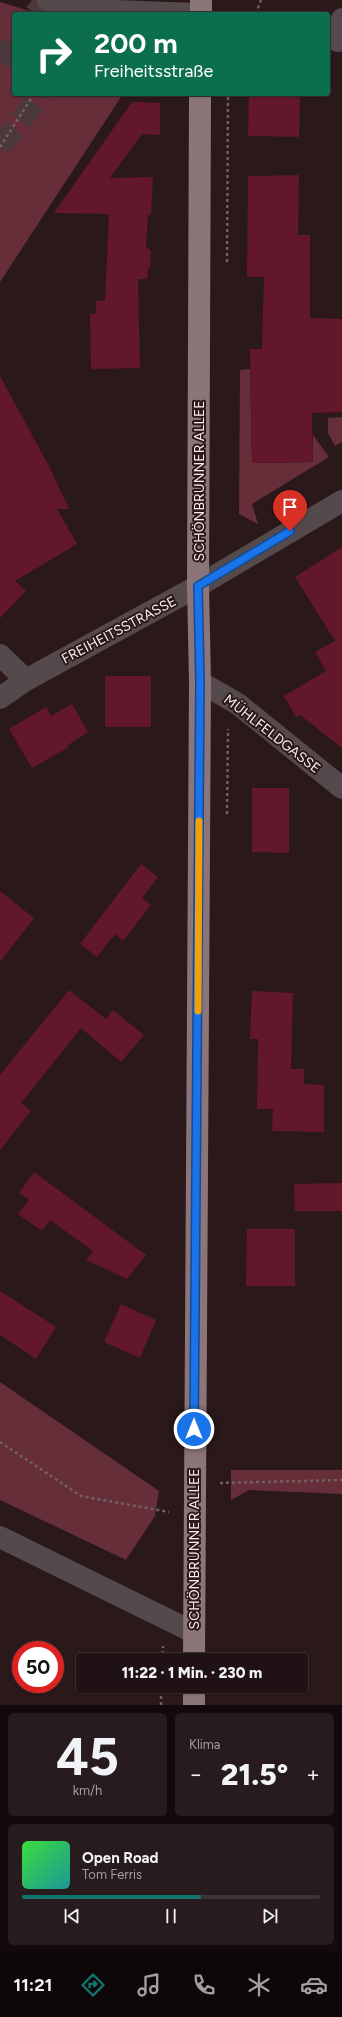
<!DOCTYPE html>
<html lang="de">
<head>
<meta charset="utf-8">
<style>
  body { margin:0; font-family:Figtree,sans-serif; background:#281b1d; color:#f1f3f6; height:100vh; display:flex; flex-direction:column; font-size:15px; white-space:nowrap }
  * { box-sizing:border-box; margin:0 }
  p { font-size:13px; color:#a29ea0 }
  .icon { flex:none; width:22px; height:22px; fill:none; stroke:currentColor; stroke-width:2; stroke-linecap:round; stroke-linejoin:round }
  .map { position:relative; height:1705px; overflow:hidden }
  .drawer { display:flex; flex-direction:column; gap:8px; padding:8px; background:#120a0b; flex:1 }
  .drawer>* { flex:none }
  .hud { position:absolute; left:12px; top:12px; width:318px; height:84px; border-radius:4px; box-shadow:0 1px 3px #0004,0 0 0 1px #3d3234; background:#0b6e4f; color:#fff; overflow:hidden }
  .speed { position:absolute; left:12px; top:1641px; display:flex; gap:8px; font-size:20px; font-weight:700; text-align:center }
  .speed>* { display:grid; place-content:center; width:52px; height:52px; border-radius:50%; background:#201214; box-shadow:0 1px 3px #0004,0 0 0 1px #3d3234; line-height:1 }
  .speed .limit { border:6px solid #d22; background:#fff; color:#111 }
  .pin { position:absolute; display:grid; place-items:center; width:34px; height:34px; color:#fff; margin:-41px -17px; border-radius:50% 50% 50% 0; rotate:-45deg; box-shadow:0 0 4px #0007 }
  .pin .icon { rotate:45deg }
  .me { position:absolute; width:44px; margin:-22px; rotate:0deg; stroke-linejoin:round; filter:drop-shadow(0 0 3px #0008) }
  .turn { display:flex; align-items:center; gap:14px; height:84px; padding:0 16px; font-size:18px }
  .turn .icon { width:52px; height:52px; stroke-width:2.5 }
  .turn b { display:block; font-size:28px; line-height:34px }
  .big { font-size:30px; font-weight:800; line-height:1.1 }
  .drawer .tile { flex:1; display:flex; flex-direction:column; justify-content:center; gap:6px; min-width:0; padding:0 14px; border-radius:6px; background:#281b1d }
  .drawer .dial { align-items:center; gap:0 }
  .dial b { font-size:52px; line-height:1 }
  .song { display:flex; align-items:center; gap:12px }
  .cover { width:48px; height:48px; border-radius:6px; background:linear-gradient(135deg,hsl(120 70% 55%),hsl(180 70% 35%)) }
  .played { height:4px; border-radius:2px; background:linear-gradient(90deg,#0f766e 60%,#3d3234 60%) }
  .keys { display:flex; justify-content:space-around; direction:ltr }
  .heat { display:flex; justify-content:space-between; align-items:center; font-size:22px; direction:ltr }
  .drawer .tiles { flex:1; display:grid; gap:8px; grid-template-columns:1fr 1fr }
  .tile:last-child { grid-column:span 2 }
  .trip { position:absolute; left:76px; top:1653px; width:232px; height:40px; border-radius:4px; background:#201214; box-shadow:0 1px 3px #0004,0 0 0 1px #3d3234; font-weight:800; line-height:40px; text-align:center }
  .tabs { display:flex; height:64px; justify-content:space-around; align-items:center; background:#0d0708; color:#a29ea0 }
  .tabs .icon { width:28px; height:28px }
  .tabs .on { color:#0f766e }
  .tabs b { font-size:18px; color:#f1f3f6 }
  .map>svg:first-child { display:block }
  .green { fill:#652e38 }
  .building { fill:#63172a }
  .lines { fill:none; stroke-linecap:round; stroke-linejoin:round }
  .highway-tunnel { stroke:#4a383a; stroke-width:22; stroke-dasharray:22 11; stroke-linecap:butt }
  .path { stroke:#716062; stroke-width:2.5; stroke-dasharray:3 3; stroke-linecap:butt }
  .minor { stroke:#554a4b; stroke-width:22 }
  .major { stroke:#8b7578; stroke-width:22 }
  .route-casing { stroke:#114b97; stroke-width:10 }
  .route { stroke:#1a73e8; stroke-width:7 }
  .slow { stroke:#f59e0b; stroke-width:7 }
  .labels { text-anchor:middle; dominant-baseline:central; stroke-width:4; stroke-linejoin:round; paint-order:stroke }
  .street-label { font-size:14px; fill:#fbecee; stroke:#2b181a }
</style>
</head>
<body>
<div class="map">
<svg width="342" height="1705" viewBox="0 0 342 1705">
  <rect width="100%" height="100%" fill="#2b181a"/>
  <!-- green -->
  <path class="green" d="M0,2L40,14H14V94H123L0,282Z
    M250,369L252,463L313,462V435L329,457L252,504L258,524L239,514L240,370Z
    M342,417V442L335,446L328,433V418Z
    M0,1382L159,1491L155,1516L126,1560L0,1500Z
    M231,1470H342V1494L249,1490L231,1500Z"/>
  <!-- building -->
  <path class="building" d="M249,94H300L299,137L248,136Z
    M132,102L160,103V135L142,134L110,178L153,177L151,215H148L146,247L151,251L150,266L148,270L147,279H138L140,368L91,369L90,314H96V301H105L109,214L54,213Z
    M299,175L298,235H310V318L342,319V412L312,413L313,462L252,463L250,349H262L264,277H247L248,176Z
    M0,376L50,468L69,509H57L77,544L15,581L26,591L0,618Z
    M342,547V748L300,715L296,717L284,696L326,671L315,652L335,641L295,577Z
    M105,676H151V727H105Z
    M72,704L88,732L68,745L69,747L32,768L9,729L46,707L51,716Z
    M252,788H289V853L252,852Z
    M141,864L158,877L142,898L151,905L123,941L115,934L97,957L80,944Z
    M0,891L34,918L0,962Z
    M69,990L106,1019L113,1010L144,1035L121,1062L81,1028L21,1103L31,1111L0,1150V1075Z
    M252,991L293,993L291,1069H304V1084L324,1085V1132L272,1131L273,1109H257L258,1039H250Z
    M34,1172L146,1255L127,1279L86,1260L93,1251L50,1220L42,1231L18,1214L29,1200L19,1193Z
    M342,1183V1211H295L294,1184Z
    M247,1229H295V1286H246Z
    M0,1291L56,1327L36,1359L0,1335Z
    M121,1304L156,1320L140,1358L104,1342Z"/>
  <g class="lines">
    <!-- highway-tunnel -->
    <path class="highway-tunnel" d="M35,14L46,0
      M0,62L14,43
      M0,146L42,94"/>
    <!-- path -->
    <path class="path" d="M256,14L261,0
      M0,147L34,94
      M227,262L228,94
      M227,814L228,729
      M0,1442L81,1496L169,1512
      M220,1483L342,1480
      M162,1660L163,1646
      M161,1705V1686"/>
    <!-- minor -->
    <path class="minor" d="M48,0L86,10L197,14
      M338,41L342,19
      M0,655L26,680
      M200,682L238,704L342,788
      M0,698L26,680L198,586L342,501
      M0,1537L193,1632"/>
    <!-- major -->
    <path class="major" d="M201,14V0
      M194,1660L200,682L198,586L200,94
      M194,1686V1705"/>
  </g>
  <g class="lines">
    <defs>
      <path id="route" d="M194,1429L200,682L198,586L290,531"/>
    </defs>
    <!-- route casing -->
    <use href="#route" class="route-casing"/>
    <!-- route -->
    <use href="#route" class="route"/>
    <!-- slow -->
    <path class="slow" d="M198,1011L199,821"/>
  </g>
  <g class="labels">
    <!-- street labels -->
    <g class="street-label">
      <text transform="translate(199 481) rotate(-90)">SCHÖNBRUNNER ALLEE</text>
      <text transform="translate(119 630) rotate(-28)">FREIHEITSSTRASSE</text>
      <text transform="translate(272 734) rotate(38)">MÜHLFELDGASSE</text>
      <text transform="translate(194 1549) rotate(-90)">SCHÖNBRUNNER ALLEE</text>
    </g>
  </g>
</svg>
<div class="speed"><div class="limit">50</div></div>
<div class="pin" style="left:290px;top:531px;background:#d93025"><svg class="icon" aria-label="arrive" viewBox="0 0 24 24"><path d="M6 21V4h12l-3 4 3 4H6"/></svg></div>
<svg class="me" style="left:194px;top:1429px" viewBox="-20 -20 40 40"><circle r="17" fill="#1a73e8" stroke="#fff" stroke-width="3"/><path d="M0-11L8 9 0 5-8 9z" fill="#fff"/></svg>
<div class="trip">11:22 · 1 Min. · 230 m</div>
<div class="hud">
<div class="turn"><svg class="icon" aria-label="right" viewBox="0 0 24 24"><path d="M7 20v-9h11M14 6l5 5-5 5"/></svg><div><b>200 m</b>Freiheitsstraße</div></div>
</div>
</div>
<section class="drawer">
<div class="tiles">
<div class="tile dial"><b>45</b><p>km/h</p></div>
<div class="tile"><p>Klima</p>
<div class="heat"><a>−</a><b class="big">21.5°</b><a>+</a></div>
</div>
<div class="tile">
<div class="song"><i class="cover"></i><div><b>Open Road</b><p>Tom Ferris</p></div></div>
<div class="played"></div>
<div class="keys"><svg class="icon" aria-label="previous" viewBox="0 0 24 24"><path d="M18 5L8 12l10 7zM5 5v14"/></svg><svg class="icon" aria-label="pause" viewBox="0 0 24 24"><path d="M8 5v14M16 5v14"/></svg><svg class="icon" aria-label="next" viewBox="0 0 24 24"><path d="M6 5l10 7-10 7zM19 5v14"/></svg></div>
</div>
</div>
</section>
<nav class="tabs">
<b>11:21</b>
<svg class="icon on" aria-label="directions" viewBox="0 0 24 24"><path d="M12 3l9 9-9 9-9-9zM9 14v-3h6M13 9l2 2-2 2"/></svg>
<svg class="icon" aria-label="music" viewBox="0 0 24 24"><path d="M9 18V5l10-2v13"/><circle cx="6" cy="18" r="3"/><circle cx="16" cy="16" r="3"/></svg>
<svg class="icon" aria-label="phone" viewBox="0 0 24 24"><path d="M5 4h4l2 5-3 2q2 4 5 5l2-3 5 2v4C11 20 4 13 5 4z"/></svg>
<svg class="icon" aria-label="climate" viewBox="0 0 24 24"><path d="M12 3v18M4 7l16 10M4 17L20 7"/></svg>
<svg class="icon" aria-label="car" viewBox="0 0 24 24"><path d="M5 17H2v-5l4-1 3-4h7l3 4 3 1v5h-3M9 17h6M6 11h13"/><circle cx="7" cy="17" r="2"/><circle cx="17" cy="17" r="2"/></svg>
</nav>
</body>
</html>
